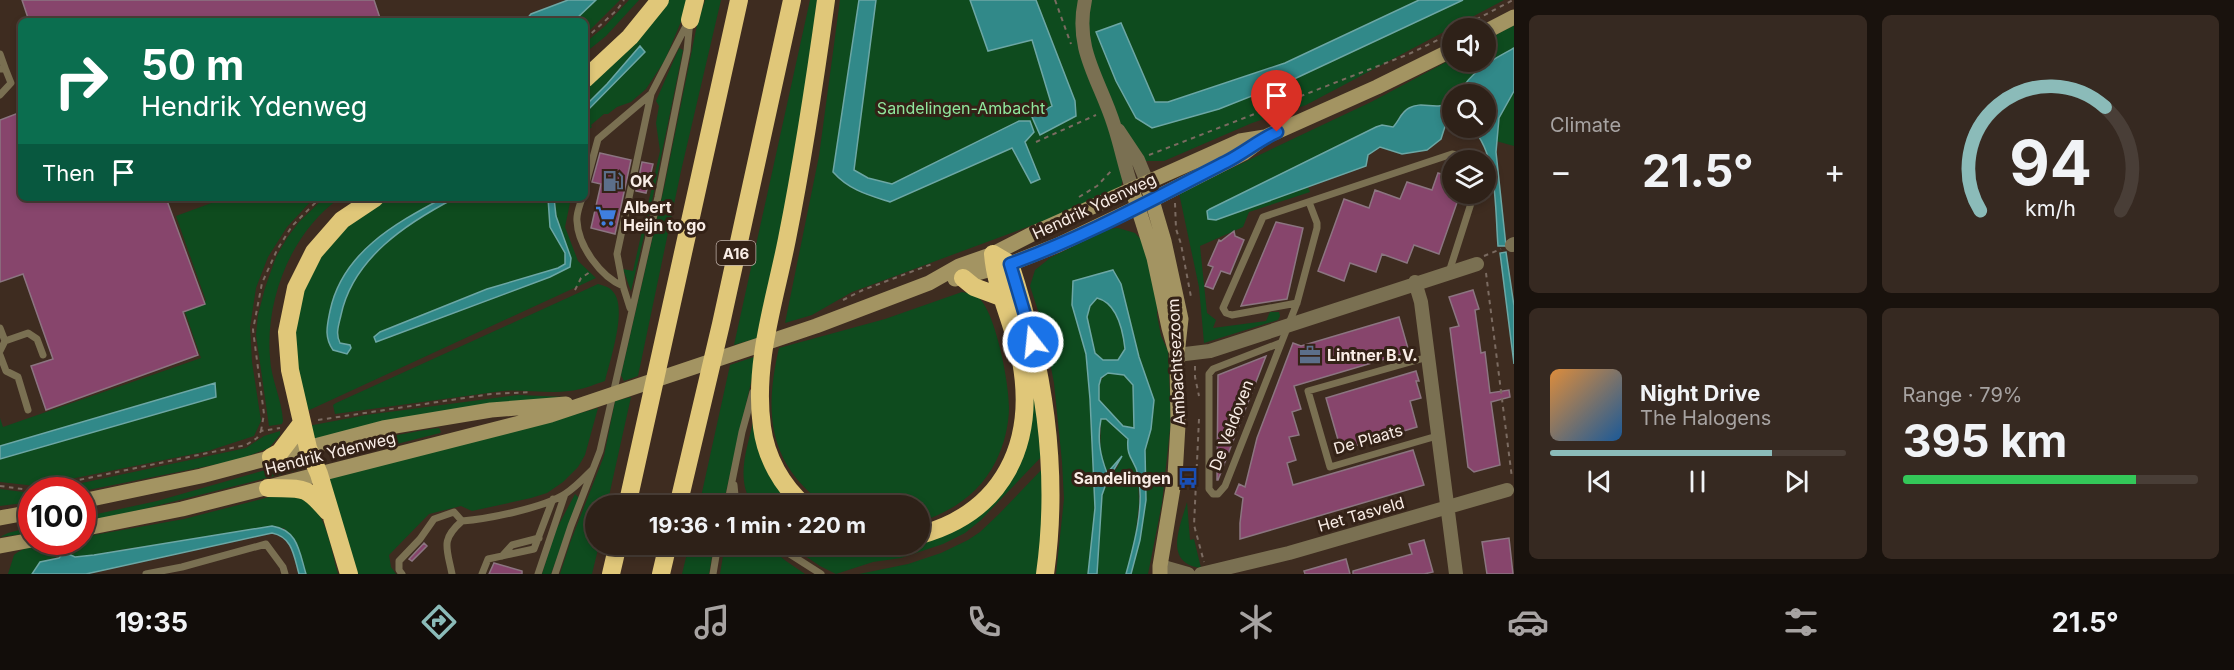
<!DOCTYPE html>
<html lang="en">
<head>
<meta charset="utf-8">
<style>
  body { margin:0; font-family:Inter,sans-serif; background:#362921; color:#f1f3f6; height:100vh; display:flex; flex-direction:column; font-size:22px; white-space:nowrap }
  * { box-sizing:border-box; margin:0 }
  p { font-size:20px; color:#a7a3a2 }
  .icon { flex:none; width:33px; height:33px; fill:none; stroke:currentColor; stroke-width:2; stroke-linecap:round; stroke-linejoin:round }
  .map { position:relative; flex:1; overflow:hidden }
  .details { display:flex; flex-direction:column; gap:15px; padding:15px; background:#19120d; width:720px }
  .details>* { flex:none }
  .banner { position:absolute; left:18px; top:18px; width:570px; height:183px; border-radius:9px; box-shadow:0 3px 9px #0003,0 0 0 2px #493e37; background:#0b6e4f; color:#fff; overflow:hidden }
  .fabs { position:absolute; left:1442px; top:18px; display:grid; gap:12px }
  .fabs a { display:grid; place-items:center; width:54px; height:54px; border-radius:50%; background:#2e2118; box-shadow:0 3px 9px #0003,0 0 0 2px #493e37; font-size:30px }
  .speed { position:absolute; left:18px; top:477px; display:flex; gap:12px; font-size:30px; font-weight:700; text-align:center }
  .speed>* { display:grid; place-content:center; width:78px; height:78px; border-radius:50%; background:#2e2118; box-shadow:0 3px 9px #0003,0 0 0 2px #493e37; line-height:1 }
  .speed .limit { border:9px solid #d22; background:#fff; color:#111 }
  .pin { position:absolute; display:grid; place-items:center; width:51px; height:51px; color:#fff; margin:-62px -26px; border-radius:50% 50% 50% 0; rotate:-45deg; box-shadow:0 0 6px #0007 }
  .pin .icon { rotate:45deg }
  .me { position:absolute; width:66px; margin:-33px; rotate:344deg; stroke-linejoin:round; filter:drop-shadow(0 0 4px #0008) }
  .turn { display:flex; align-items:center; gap:21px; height:126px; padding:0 24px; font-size:27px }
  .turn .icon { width:78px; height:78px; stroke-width:2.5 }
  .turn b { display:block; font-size:42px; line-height:51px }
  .then { display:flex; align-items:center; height:57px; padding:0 24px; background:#0003; gap:12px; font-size:22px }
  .big { font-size:45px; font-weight:700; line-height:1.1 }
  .details .card { flex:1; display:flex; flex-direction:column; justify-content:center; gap:9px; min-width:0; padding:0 21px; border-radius:9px; background:#362921 }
  .details .dial { align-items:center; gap:0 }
  .dial svg { height:156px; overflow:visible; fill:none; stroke:#493e37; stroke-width:7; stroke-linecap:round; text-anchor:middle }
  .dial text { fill:#f1f3f6; stroke:none }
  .song { display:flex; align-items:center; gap:18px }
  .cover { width:72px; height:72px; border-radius:9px; background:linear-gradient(135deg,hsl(30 70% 55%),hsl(210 70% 35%)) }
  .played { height:6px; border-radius:3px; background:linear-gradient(90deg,#8bbbb9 75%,#493e37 75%) }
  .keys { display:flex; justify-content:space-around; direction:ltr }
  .heat { display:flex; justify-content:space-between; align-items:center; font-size:33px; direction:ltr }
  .charge { height:9px; border-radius:4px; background:linear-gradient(90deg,#34c759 79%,#493e37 0) }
  .details .tiles { flex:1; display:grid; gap:15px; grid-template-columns:repeat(2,1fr) }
  .trip { position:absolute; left:585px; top:495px; width:345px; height:60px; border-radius:30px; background:#2e2118; box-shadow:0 3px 9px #0003,0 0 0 2px #493e37; font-weight:700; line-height:60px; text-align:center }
  .tab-bar { display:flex; height:96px; justify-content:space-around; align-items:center; background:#120d0a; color:#a7a3a2 }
  .tab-bar .icon { width:42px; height:42px }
  .tab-bar .active { color:#8bbbb9 }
  .tab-bar b { font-size:27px; color:#f1f3f6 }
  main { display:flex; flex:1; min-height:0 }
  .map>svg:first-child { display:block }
  .green { fill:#0e4b1e }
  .water { fill:#318989; stroke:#6da7a5; stroke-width:1.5; fill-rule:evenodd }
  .building { fill:#87456c; stroke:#8c7581; stroke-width:1.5 }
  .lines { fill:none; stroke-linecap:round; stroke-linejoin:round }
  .path { stroke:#7b6b61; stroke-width:2; stroke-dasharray:4.5 4.5; stroke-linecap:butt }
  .lane { stroke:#7a7052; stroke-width:7 }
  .street { stroke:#7a7052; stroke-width:14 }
  .secondary { stroke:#a39462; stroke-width:15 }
  .highway { stroke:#e0c779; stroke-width:18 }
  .route-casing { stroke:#114b97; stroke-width:15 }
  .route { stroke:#1a73e8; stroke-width:10 }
  .labels { text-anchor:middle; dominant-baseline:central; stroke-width:6; stroke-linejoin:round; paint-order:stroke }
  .shield { fill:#342217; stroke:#beb0a8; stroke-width:1.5 }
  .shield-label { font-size:15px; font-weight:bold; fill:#f9ede6 }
  .park-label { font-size:16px; fill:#90e79d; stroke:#342217 }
  .poi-label { font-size:16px; font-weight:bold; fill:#f9ede6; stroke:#342217; text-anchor:start }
  .street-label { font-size:16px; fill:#f9ede6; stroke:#342217 }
</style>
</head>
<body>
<main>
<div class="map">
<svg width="1514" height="574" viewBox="0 0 1514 574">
  <rect width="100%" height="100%" fill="#3e2c20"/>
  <!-- green -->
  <path class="green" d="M596,0H620L585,35V21H574Z
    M629,0H639L606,36L585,53V43L605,26Z
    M665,0H690L665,60L646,89L631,102L617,107L608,114H604L591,125L592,127L586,132L585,137V82Z
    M705,0H721L681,171L638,376L624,381L621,375L664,188L697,25Z
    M810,0H817L805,94L761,337L734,345Z
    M840,0H859L833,171L843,165L865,0H1434L1219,109L1292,80L1463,0H1504L1306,105L1252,123L1164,161H1143L1136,147L1124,174L1121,187L1049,219L852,292L812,315L785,323L819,156Z
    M1514,25V48C1488,62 1474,69 1458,94H1452L1451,103C1436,111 1418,100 1404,111C1399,115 1398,122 1393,127L1382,125L1376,127L1207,211L1216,220L1308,187L1310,192L1249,212L1243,227L1200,246L1207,313L1216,320L1213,328L1266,321L1270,312H1279L1280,316L1278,320L1204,343L1199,287L1179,193L1371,102L1452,59V62H1485V41Z
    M679,48L683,50L650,211L631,291L623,269L633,271L660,151L656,123L659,106L656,101Z
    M1514,91V146L1496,141L1499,118Z
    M225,198H314L287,227L268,257L256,288L250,327L252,362L261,421L254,436L208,451L36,486L0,482V459L216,397L214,383L0,446V418L3,427L201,358L184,309L206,301L176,216Z
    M324,198H340C291,232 265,300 270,358C271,379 282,400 283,421L282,424L269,426L256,335L258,315L265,288L276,257L287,238L299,222Z
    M379,198H571L565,227L578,261L596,278L305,412L291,320L322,245Z
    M1118,228L1135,233L1147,246L1158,290L1157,315L1161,336L1168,351L1171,420L1162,503L1148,574H1131L1140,540L1146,500L1145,450L1151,429L1154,400L1139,357L1121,284L1113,270L1074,281L1072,305L1086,354L1090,399L1095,508L1088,574H1056L1064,499L1062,462L1054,383L1043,326L1030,286L1035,270L1050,258L1108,229Z
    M1012,281L1045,453L981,520L965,533L943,544L901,558L873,562L836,574L820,566L789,545L920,544V539L954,527L1023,444Z
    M598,284C605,286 610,287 614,293C627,310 610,360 605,381C593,385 581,390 569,391C547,394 524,389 502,391L335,414L333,405L336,403Z
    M962,292C968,293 975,294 979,298C996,314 1009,383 1009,407C1009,425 1004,445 996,461C980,493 953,511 920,522V506L825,505C768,463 764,413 779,348L885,319Z
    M1097,298C1117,303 1123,331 1125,350L1118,360H1103L1095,353L1087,316L1090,306Z
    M757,356L723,505L699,506L730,365Z
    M1108,373L1124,375L1133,385L1135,428L1123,426L1099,400C1099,388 1097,381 1108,373Z
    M518,395L567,397L314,442L308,426L366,415Z
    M631,397L607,505L596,506V544L599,545L592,574H560L570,543L604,456L615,401Z
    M598,408L585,455L578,467L563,482L547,493L531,498L472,511L461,506L429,514L389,555L391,567L396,574H358L335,498L323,477L501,435Z
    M1101,419H1106L1128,439L1138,475L1139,504L1135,540L1126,574H1097L1102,495L1107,481L1118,466L1120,458L1107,474L1100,453Z
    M753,422L797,505H753C735,479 747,450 753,422Z
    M439,428L441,432L440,433L338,459L334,454C341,444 422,430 439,428Z
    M280,431V435L269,448L238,460L83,491L49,490L246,448L264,436Z
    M297,455L303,457L305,463L302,469L120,515L83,523V517L157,501L269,469Z
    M1046,465L1039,574H859L908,564L941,553L968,540L980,532L999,514Z
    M0,489L31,493V502L0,506Z
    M575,494L579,498L551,574H542L556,530Z
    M287,495C296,497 307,499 313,506C328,523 332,553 338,574H306L302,560L284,528L125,549L94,555L75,557L67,554L40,562L32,574H8L14,555C29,542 63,542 82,542L83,537L184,519L273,496Z
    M1187,502L1190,540L1194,539L1201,568C1163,563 1180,527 1187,502Z
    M31,527V533L0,537L8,533Z
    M725,544L766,545L786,561L805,574H720Z
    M689,545H714L709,574H682Z"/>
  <!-- water -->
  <path class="water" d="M568,0H596L574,21H525L531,14Z
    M859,0H876L854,170L868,178L892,184L1019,121H1030L1034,132L1025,142L1040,179L1031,183L1012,148L890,202C868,195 849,190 833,172Z
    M970,0H1036L1075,101L1076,116L1040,135L1032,117L1052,106L1032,40L988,51Z
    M1419,0H1463L1292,80L1219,109L1152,128L1136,118L1116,81L1096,32L1121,23L1155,102H1168L1285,63Z
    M640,46L645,52L585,113V106L607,84Z
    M1514,48V91L1499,118L1496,152L1506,246H1498C1495,210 1498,155 1472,128H1485V94H1458C1474,69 1488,62 1514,48Z
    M1452,101V113L1448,117L1441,139L1427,150L1402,154L1380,147L1368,155L1366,166L1216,220L1208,219L1207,211L1210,209L1376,127L1382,125L1393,127C1399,121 1401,112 1409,108C1423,100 1437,112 1452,101Z
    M443,198H455C407,223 353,258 341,315C339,324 335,334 340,343L350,345L351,348L347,354L333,350C324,337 327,326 330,311C342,253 394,224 443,198Z
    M548,198H554L556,216L571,258L570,267L550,277L376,342L374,337L380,332L487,289L558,268L565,264V253L550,227Z
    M1506,252L1514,306V364L1500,253Z
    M1113,270L1121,284L1139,357L1154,400L1151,429L1145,450L1146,500L1140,540L1131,574H1126C1134,545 1145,505 1138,475C1135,459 1126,459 1128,439L1106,419H1101C1097,439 1100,455 1107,473L1122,456L1107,481L1102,495L1097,574H1088L1095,508L1090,399L1086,354L1072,305L1073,281ZM1097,298C1117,303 1123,331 1125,349L1118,360H1103L1095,353L1087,317L1090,306ZM1108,373L1124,375L1133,385L1134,428L1123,426L1099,400V385L1101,378Z
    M215,383L216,397L0,459V446Z
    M272,526C298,530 299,551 306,574H299C294,557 293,537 272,533L86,574H32L40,562L59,558L64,552L75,557L94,555Z"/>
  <!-- building -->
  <path class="building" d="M22,0H374L381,21H29Z
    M21,112V198H166L205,304L183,312L198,355L46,410L31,366L53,359L23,274L0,282V120Z
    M600,153L631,160L615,234L591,228L601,184L592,182Z
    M642,162L653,164L646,193L636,191Z
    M1438,173L1452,177V194H1460L1439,254L1414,245L1407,263L1382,254L1376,272L1350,263L1344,281L1318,271L1344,199L1369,208L1375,190L1400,199L1407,182L1432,190Z
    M1276,222L1303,228L1287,299L1241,306Z
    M1234,231L1235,236L1244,240L1230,274L1221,271L1213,289L1205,286L1213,267L1208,265L1219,240L1221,241Z
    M1473,290L1479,309L1475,310L1481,353L1485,352L1490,393L1509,390L1510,397L1491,402L1500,465L1474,472L1468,467L1450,328L1459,326L1449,297Z
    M1399,317L1409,352L1294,386L1301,409L1292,412L1299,435L1289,437L1296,460L1287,463L1293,485L1413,450L1424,485L1240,539V523L1243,498L1235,494L1239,484L1245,487L1257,438L1293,343L1301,346Z
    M1266,356L1218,480H1217L1218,375Z
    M1416,371L1419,381H1416L1421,398L1410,401L1417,427L1341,450L1326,398Z
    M1509,538L1513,574H1487L1482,542Z
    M1424,540L1433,572L1424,574H1353V571L1412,554L1409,544Z
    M424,543L427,546L412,561L409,559Z
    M1346,559L1350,574H1305L1304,571Z
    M494,563L522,571V574H489Z"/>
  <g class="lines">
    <!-- path -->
    <path class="path" d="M1055,0L1071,44
      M1460,28L1513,0
      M585,39L617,10L624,0
      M1036,142L1096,115
      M1149,155L1409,54L1452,33
      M1079,197L1097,186L1113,169
      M1175,203L1176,229L1181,244L1191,297
      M1484,256L1501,249
      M1486,273L1512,478
      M575,290L581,278L590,272
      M843,300L863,290L932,264
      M1195,366V377L1199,396
      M1199,419L1194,525L1204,562
      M318,420L491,394L532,392
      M261,431L264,414L253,330L262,283L277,250L292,226L320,198
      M0,486L29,490L50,486L246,445L257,438L261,431L280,428"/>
    <!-- lane -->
    <path class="lane" d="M0,54L5,68L0,69
      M0,95L11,83L5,68
      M585,187L598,139L651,94L688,22
      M582,198C580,205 576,214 577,221C578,246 601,277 623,286
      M1449,272L1474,194
      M1297,303L1232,315L1226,313L1223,308L1263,217L1452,154L1461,156L1466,160
      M630,308L623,286L617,254L651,94
      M0,328L5,341L0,351
      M5,341L28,333L37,339L43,355
      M1280,343L1213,369L1209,374V489L1213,494H1218L1225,486L1297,303L1317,228V223L1309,202
      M0,355L6,371L18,377L28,410
      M1428,357L1308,391L1330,467L1437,436
      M734,485L735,495L740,506
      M727,506L742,432L753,392
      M774,544L821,574
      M502,556L512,545L539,538
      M146,574L182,567L266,544L283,567L285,574
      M402,574L399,570V561L420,539L434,519L454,512L462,521C488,519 543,508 565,494C576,487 585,477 593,469
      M452,574C447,548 440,540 462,521
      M482,574L488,559L534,549L553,499
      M538,574L565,494
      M555,574L571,526L600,451L658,197L687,51L690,20
      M713,574L718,544"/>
    <!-- street -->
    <path class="street" d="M1085,0C1074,50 1100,80 1114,125C1121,146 1125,168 1132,188
      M1118,130L1138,160L1147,182
      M1512,245L1514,244
      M1415,282L1421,302L1456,574
      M1177,355L1210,351L1477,264
      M1160,566L1188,574
      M1201,574L1289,553L1507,490"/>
    <!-- secondary -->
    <path class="secondary" d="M1485,32L1514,17
      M1149,190L1164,241L1181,319L1177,355L1178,425L1175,476L1160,566V574
      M1135,198L1154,258L1169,328L1175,349
      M955,279L1010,264L1058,245L1138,207L1244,153L1265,137L1377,87L1452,50
      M82,501L201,476L383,428L491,410L566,404
      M0,518L32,512
      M82,529L182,509L551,415L816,326L929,283L959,266L993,254L1036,232L1240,141L1265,137
      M0,546L32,540"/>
    <!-- highway -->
    <path class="highway" d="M690,20L695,0
      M585,79L630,37L660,0
      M993,254L1010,264C1043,365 1060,468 1045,574
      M963,278L974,287L1001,297
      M271,457L280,452L302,423
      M268,488C303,489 304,484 328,512
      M627,506L739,0
      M678,506L721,324L792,0
      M805,506C782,486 766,458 762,427C753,364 775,300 787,239C803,159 815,80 826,0
      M920,535C1004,512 1036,443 1021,361C1014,324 996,291 993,254
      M349,574L319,474L308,448L290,370L287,332L296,288L314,252L342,220L375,198
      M611,574L618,544
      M661,574L668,544"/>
  </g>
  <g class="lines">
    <defs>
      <path id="route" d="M1033,342L1010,264C1085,237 1155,198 1226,162C1244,153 1259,140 1277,132"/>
    </defs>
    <!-- route casing -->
    <use href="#route" class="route-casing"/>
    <!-- route -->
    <use href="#route" class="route"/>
  </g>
  <!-- icons -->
  <defs>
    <symbol id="fuel-bare" viewBox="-9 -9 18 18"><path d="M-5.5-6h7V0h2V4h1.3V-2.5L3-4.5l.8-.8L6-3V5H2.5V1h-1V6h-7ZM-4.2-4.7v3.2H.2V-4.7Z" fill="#5c6f8a" stroke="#342217" stroke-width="2.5" paint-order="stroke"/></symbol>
    <symbol id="supermarket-bare" viewBox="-9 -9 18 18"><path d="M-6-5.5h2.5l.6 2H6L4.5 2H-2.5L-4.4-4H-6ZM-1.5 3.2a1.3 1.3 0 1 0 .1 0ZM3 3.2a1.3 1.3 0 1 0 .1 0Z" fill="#3f7fe0" stroke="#342217" stroke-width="2.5" paint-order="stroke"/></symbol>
    <symbol id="office-bare" viewBox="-9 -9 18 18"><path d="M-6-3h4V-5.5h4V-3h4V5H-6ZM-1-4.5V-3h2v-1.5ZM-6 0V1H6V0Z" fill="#5c6f8a" stroke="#342217" stroke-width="2.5" paint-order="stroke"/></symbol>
    <symbol id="bus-bare" viewBox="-9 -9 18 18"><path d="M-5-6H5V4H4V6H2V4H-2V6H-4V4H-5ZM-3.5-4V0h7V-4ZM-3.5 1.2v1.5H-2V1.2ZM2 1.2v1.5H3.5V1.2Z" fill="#1a4fb4" stroke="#342217" stroke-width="2.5" paint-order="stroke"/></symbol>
  </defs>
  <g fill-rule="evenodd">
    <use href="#fuel-bare" x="598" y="166" width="30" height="30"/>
    <use href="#supermarket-bare" x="591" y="201" width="30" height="30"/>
    <use href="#office-bare" x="1295" y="340" width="30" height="30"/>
    <use href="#bus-bare" x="1173" y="463" width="30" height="30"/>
  </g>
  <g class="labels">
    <!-- shield labels -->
    <rect class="shield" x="716.5" y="241" width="39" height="24" rx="4.5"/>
    <g class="shield-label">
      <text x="736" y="253">A16</text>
    </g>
    <!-- park labels -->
    <g class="park-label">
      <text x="961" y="108">Sandelingen-Ambacht</text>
    </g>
    <!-- poi labels -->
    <g class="poi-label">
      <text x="630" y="181">OK</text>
      <text x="623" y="207">Albert<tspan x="623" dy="18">Heijn to go</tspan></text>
      <text x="1327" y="355">Lintner B.V.</text>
      <text x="1171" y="478" text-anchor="end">Sandelingen</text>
    </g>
    <!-- street labels -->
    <g class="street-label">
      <text transform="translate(1094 206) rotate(-25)">Hendrik Ydenweg</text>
      <text transform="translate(1176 362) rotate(-93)">Ambachtsezoom</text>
      <text transform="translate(1231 425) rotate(-69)">De Veldoven</text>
      <text transform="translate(1368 439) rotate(-16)">De Plaats</text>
      <text transform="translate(330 453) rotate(-14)">Hendrik Ydenweg</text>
      <text transform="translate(1361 514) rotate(-16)">Het Tasveld</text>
    </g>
  </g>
</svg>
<div class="fabs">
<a><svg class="icon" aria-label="sound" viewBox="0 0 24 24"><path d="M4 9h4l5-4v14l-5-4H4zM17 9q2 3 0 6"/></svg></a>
<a><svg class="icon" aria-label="search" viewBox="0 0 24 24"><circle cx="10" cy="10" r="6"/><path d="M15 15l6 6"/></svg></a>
<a><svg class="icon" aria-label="layers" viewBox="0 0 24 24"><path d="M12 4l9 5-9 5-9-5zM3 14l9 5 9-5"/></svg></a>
</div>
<div class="speed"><div class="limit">100</div></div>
<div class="pin" style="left:1277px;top:132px;background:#d93025"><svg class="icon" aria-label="arrive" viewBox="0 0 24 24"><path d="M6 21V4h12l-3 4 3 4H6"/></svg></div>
<svg class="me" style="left:1033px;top:342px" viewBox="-20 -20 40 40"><circle r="17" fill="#1a73e8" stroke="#fff" stroke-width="3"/><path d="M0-11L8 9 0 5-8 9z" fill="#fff"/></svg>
<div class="trip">19:36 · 1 min · 220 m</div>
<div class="banner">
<div class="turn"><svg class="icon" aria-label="right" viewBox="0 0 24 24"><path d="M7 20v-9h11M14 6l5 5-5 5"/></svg><div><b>50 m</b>Hendrik Ydenweg</div></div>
<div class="then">Then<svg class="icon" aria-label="arrive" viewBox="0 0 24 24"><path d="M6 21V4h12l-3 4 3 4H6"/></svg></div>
</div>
</div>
<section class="details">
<div class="tiles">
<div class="card"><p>Climate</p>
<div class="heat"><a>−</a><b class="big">21.5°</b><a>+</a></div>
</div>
<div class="card dial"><svg viewBox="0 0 100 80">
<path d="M14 69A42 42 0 1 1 86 69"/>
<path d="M14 69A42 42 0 0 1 78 16" stroke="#8bbbb9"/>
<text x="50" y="56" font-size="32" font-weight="700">94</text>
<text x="50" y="72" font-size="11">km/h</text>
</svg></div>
<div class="card">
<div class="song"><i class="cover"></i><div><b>Night Drive</b><p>The Halogens</p></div></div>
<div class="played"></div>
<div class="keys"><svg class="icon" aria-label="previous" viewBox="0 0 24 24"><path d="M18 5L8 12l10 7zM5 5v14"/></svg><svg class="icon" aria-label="pause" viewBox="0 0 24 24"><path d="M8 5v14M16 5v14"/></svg><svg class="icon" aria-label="next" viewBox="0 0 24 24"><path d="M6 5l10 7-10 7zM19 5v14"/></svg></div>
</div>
<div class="card"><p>Range · 79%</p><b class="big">395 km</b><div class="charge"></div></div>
</div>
</section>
</main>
<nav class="tab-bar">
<b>19:35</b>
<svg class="icon active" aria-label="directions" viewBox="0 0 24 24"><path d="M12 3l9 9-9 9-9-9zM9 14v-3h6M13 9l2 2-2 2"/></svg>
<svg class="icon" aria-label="music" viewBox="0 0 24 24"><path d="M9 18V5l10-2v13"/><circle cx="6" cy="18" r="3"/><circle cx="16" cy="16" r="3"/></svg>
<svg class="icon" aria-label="phone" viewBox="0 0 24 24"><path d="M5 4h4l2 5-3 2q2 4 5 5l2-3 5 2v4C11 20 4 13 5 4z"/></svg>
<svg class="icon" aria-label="climate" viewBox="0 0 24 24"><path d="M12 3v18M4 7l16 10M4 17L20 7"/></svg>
<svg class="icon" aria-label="car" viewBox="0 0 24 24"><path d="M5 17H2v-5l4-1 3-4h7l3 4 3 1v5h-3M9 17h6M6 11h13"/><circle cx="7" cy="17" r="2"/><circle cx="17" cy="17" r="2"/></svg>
<svg class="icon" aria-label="filters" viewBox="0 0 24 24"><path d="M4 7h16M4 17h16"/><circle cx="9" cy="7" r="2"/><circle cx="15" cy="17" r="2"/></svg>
<b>21.5°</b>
</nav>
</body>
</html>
